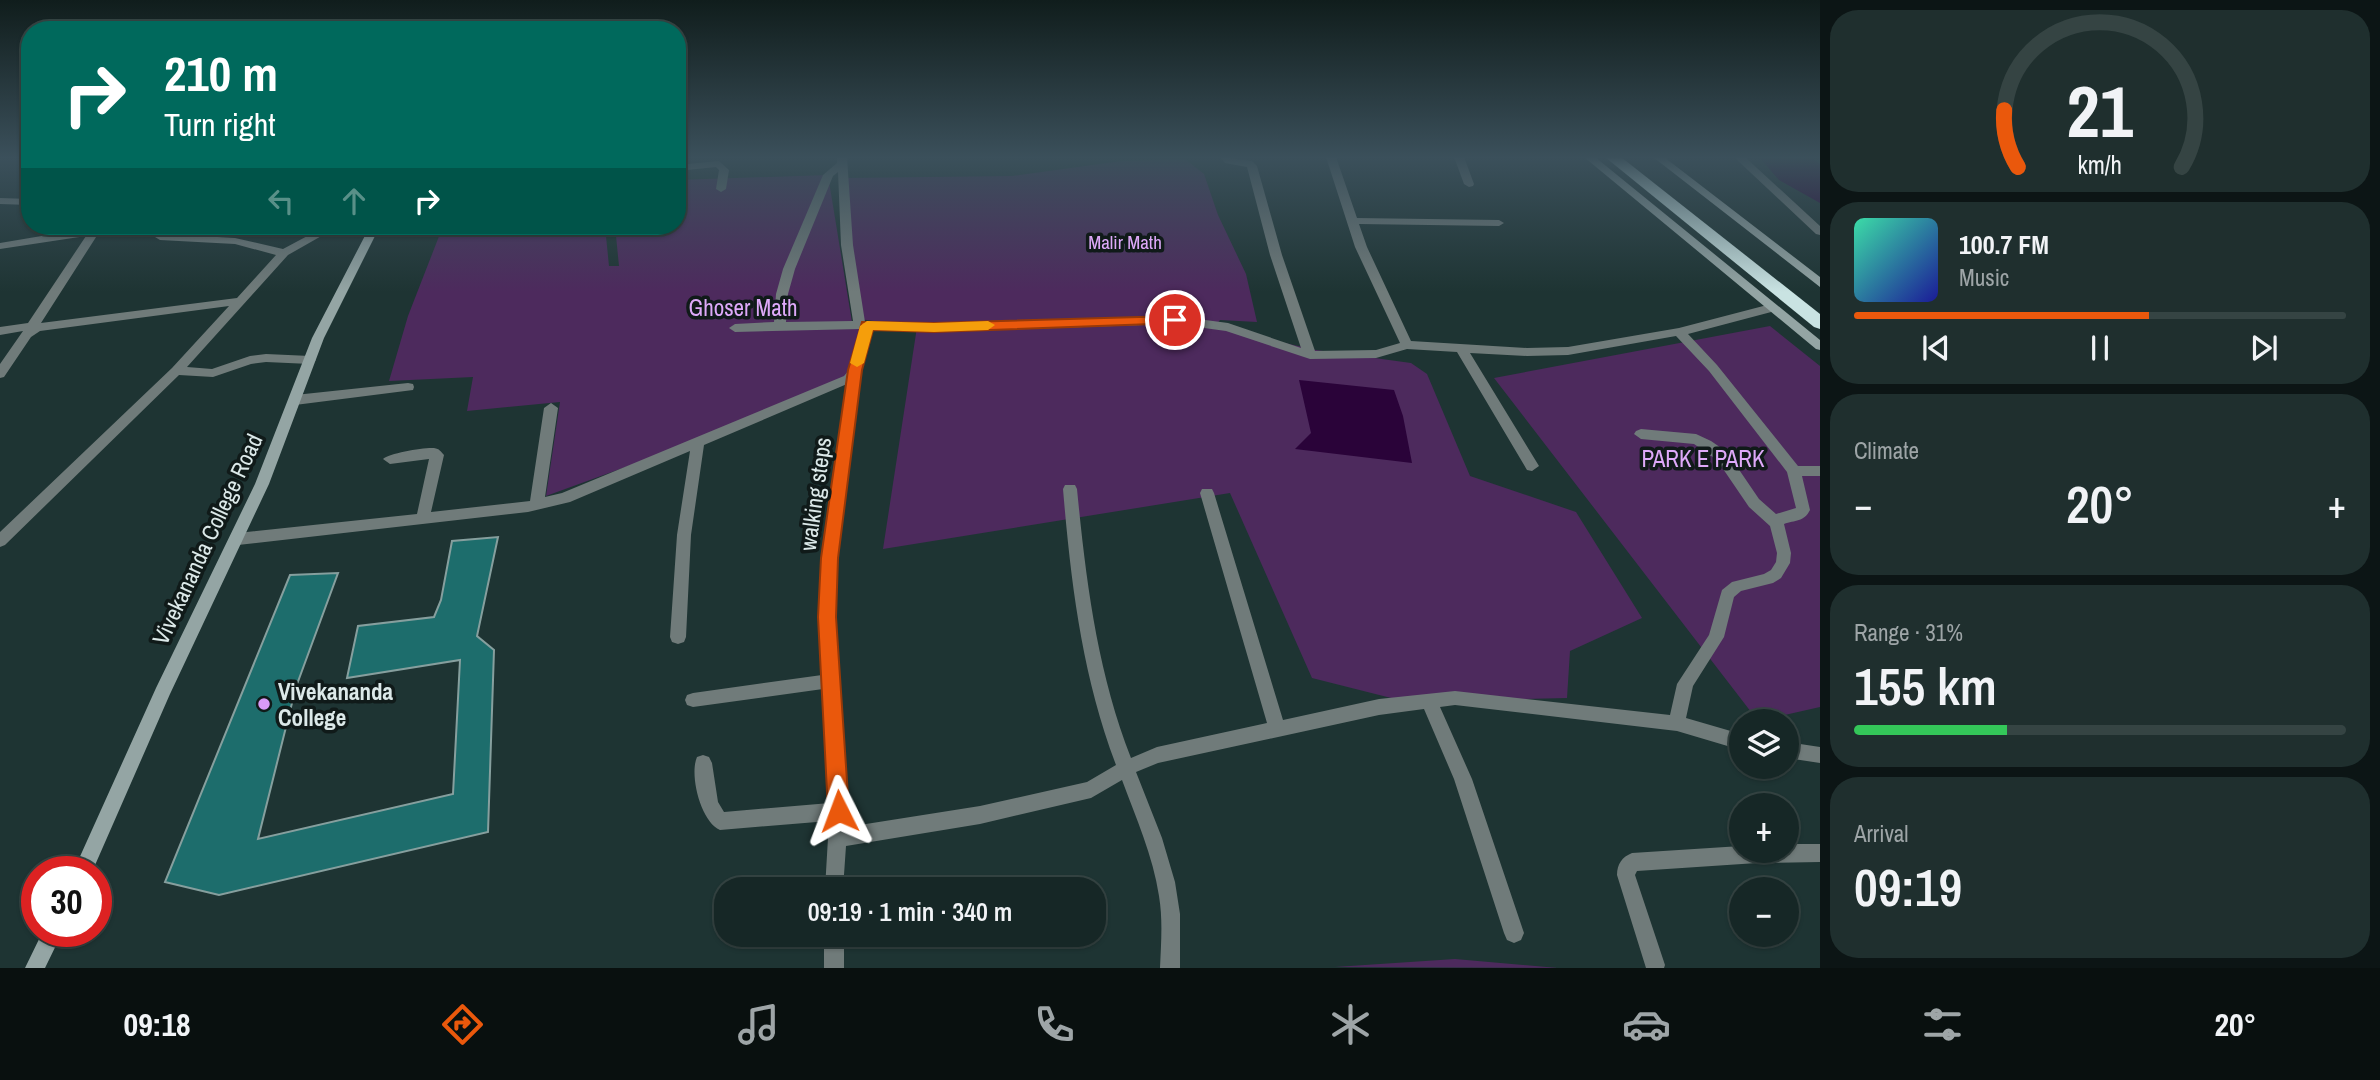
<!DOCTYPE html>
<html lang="en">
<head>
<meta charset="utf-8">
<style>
  body { margin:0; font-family:"Archivo Narrow",sans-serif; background:#1f2f2e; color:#f1f3f6; height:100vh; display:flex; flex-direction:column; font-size:26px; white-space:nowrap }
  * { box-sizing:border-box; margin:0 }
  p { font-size:23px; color:#9ea5a7 }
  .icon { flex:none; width:38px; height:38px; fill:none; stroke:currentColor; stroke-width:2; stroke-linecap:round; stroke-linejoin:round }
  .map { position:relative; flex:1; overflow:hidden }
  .side { display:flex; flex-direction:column; gap:10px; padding:10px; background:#0c1515; width:560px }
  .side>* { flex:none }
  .banner { position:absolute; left:21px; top:21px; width:665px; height:214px; border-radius:28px; box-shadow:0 2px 5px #0004,0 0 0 2px #354443; background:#00695c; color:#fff; overflow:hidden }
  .tools { position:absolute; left:1729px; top:709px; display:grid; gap:14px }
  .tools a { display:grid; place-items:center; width:70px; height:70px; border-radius:50%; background:#162726; box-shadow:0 2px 5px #0004,0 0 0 2px #354443; font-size:35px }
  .speed { position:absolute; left:21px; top:856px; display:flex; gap:14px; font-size:35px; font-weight:700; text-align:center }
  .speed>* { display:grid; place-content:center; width:91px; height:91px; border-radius:50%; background:#162726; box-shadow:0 2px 5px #0004,0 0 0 2px #354443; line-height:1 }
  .speed .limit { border:10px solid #d22; background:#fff; color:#111 }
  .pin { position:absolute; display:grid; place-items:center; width:60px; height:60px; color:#fff; margin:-30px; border:4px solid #fff; border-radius:50%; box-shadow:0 2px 7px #0007 }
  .me { position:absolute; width:77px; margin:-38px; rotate:357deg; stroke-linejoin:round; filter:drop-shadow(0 0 5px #0008) }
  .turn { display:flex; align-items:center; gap:24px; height:147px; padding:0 28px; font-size:32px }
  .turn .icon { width:91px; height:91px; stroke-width:2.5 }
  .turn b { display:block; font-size:49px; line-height:60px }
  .lanes { display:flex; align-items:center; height:66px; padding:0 28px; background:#0003; justify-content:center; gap:35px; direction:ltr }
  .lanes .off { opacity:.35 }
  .big { font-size:52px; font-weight:600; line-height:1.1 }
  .side .tile { flex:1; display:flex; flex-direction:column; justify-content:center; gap:10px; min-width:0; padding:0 24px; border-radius:28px; background:#1f2f2e }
  .side .dial { align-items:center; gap:0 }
  .dial svg { height:182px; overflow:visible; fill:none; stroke:#354443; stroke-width:7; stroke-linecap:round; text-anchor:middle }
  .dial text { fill:#f1f3f6; stroke:none }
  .song { display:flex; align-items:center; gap:21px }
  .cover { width:84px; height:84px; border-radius:10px; background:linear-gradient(135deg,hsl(160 70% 55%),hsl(240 70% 35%)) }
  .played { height:7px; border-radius:4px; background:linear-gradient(90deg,#ea580c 60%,#354443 60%) }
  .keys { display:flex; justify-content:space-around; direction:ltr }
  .heat { display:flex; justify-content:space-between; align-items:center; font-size:38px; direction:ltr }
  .charge { height:10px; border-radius:5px; background:linear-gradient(90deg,#34c759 31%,#354443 0) }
  .trip { position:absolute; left:714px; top:877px; width:392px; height:70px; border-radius:28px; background:#162726; box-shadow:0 2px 5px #0004,0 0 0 2px #354443; font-weight:600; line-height:70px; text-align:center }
  .menu { display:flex; height:112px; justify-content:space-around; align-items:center; background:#09100f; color:#9ea5a7 }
  .menu .icon { width:49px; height:49px }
  .menu .current { color:#ea580c }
  .menu b { font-size:32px; color:#f1f3f6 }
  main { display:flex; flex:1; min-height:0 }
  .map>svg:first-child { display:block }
  .green { fill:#4d2a5d }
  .water { fill:#2a0339 }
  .building { fill:#1d6d6c; stroke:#869f9e; stroke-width:2 }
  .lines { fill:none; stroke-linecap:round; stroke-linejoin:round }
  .street { fill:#707b7a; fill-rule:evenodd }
  .secondary { fill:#94a5a4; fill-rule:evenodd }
  .highway { fill:#c9e3e2; fill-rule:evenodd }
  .route { fill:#ea580c; stroke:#983908; stroke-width:2 }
  .slow { fill:#f59e0b }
  .poi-dot { fill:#d99af7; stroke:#101a19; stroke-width:2.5 }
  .labels { text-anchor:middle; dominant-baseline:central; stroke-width:7; stroke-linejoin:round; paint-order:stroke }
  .far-park-label { font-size:19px; fill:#dea9f9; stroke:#101a19 }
  .park-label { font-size:23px; fill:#dea9f9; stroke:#101a19 }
  .street-label { font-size:23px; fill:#dce9e9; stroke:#101a19 }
  .poi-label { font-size:23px; font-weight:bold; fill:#dce9e9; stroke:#101a19; text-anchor:start }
</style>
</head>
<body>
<main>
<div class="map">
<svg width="1820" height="968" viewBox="0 0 1820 968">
  <rect width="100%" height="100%" fill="#1e3433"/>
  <!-- green -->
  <path class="green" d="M1185,159L1204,174L1218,215L1246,274L1257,322L1220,320L1217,324L1209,326L1316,350L1411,363L1427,374L1470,476L1576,512L1642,618L1570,651L1567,698L1407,702L1312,678L1230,493L883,549L917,327L859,319L844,178L1012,176L1121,161Z
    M828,175L852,322L864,329L846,376L719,433L546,496L560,402L467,411L473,377L389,381L408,316L443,226H605L609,266H619L615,226H677V180Z
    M1770,326L1820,366V707L1758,721L1494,378Z
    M1455,959L1558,968L1335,967Z"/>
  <!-- water -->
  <path class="water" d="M1759,157H1809L1820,164V203L1779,180Z
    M1299,380L1394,390L1403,416L1412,463L1295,449L1311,433Z"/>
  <!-- building -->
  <path class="building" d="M498,537L477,636L494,650L488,832L219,895L165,882L290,575L338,573L296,687L258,839L453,794L460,660L347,678L358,626L434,617L441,600L452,541Z"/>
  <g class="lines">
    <!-- street -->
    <path class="street" d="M837,157H847L853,245L865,322L934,324L1175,316L1228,323L1301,348L1270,255L1247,167L1225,163L1220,157L1252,161L1257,166L1282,255L1315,351L1376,350L1400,343L1355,247L1326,157H1336L1357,218L1499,220L1504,223L1499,226L1359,224L1367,247L1411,341L1527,348L1568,347L1679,328L1771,304L1775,305V311L1688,334L1717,365L1798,466H1820V476H1802L1810,510C1804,522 1795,520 1784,524L1791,553L1790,563L1781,578L1773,583L1741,591L1734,597L1724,637L1693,686L1686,718L1741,734V750L1677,731L1455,705L1440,707L1472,779L1524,933L1521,940L1514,943L1507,940L1504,933L1454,779L1424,709L1379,715L1158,763L1136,772L1162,838L1175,882L1180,914V968H1160C1161,944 1163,920 1159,896C1153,856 1136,818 1122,780L1091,798L980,824L846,846L843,889H825L829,821L720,830C701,822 689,775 697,757L703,755L709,757L712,763L718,802L724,812L830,803L823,689L693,707L687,705L685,700L687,695L693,693L822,675L819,616L823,558L847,384L704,445L691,535L686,637L684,642L678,644L672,642L670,637L677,535L690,451L570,502L528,512L238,545L233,543L231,539L233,535L238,533L417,514L429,459L390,464L383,459C389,453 425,447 434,448C440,449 440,451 444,455L431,512L530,501L544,408L551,403L558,408L545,497L562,493L844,376L849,370L860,329L735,332L729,328L735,324L774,322L776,294L783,269L823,175L837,163ZM838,172L841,245L853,321L786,322L788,294L795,269L833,176ZM1175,324L1226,331L1310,359L1376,358L1407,349L1457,352L1527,470L1532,471L1539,466L1470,353L1527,356L1568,355L1676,336L1709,371L1787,472L1796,508L1776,514L1759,499L1727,452L1711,441L1696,434L1641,429L1636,431L1634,434L1641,439L1694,444L1717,460L1749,507L1770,526L1777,553L1776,562L1771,570L1764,574L1732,582L1722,590L1709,635L1677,684L1670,715L1455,691L1379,699L1283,720L1214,493L1212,489H1202L1200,493L1267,723L1157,747L1131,758C1097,671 1086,581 1077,489L1075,485H1065L1063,489C1071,584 1082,675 1116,765L1087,782L980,806L847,827L848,811L835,616L837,558L861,371L872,330L934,332Z
      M1454,157H1464L1474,184L1473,186L1469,187L1464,184Z
      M1734,157H1745L1820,226V235L1816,234Z
      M719,161L729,170L726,189L721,192L716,189L719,170L716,167L677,171V165Z
      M0,198L30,199V205L0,204Z
      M133,226L128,229L98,234L41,323L237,298L276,255L235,244L160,240L155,237L153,226H163L165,234L235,238L283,249L326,226H339L288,255L187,367L212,369L250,356L266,354L310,356L316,360L310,364L266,362L251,364L213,377L179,375L5,545L0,547V532L172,368L229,306L40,331L31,337L4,377L0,378V364L23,331L0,335V327L28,323L86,236L0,249V243L95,227Z
      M408,383L413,384L414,387L413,390L295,405L289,400L295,395Z
      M1787,742L1820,747V763L1787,758Z
      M1787,844H1820V862L1757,863L1637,871L1635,875L1665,965L1664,968H1646L1617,875C1617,864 1622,857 1632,853L1741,846V850H1787Z
      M824,934H844V968H824Z"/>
    <!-- secondary -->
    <path class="secondary" d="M1584,157H1595L1820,340V350L1816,349Z
      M1653,157H1664L1820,277V287Z
      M370,226H380L324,338L269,484L170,694L92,872H73L156,688L255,484L312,338Z
      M43,931H63L45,968H25Z"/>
    <!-- highway -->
    <path class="highway" d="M1605,157H1621L1820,314V329L1814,327Z"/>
  </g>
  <!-- sky -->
  <linearGradient id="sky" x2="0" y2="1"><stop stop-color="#101d1c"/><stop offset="0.54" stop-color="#3b505b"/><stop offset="1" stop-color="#3b505b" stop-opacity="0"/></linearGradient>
  <rect width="1820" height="292" fill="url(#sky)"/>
  <!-- route -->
  <path class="route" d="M1175,316L1180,317V323L934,332L873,330L862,370L838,558L836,617L849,811L846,818L839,821L831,818L828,811L818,617L821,558L848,370L862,322L934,323Z"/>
  <!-- slow -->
  <path class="slow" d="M867,321L934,323L988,321L995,325L988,330L934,332L873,330L864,363L857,367L850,363L860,326Z"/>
  <!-- markers -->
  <circle class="poi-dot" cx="264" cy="704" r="7"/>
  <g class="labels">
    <!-- far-park labels -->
    <g class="far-park-label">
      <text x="1125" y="242">Malir Math</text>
    </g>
    <!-- park labels -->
    <g class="park-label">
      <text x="743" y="307">Ghoser Math</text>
      <text x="1703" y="458">PARK E PARK</text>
    </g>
    <!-- street labels -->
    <g class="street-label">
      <text transform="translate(815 494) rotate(-82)">walking steps</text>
      <text transform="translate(207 539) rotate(-65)">Vivekananda College Road</text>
    </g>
    <!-- poi labels -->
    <g class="poi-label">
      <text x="278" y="691">Vivekananda<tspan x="278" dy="26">College</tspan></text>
    </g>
  </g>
</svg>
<div class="tools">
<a><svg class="icon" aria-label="layers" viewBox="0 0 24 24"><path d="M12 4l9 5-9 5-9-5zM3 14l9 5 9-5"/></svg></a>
<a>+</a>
<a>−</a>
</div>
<div class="speed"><div class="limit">30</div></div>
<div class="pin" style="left:1175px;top:320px;background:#d93025"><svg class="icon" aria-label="arrive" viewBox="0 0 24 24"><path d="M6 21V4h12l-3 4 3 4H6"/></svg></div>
<svg class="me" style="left:839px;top:811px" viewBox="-20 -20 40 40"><path d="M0-17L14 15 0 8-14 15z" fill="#ea580c" stroke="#fff" stroke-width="4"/></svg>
<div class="trip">09:19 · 1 min · 340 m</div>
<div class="banner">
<div class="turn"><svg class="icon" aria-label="right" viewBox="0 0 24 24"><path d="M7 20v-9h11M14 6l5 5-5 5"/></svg><div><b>210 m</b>Turn right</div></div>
<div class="lanes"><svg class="icon off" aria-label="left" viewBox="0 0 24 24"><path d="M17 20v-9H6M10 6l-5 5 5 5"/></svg><svg class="icon off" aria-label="ahead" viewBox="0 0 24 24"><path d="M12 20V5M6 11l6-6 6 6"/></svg><svg class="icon" aria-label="right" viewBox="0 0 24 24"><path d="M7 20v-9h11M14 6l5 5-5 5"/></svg></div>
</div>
</div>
<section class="side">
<div class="tile dial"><svg viewBox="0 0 100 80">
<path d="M14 69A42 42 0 1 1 86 69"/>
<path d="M14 69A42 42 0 0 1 8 44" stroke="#ea580c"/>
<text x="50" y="56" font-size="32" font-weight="700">21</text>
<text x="50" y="72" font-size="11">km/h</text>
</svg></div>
<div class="tile">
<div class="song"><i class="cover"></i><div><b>100.7 FM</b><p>Music</p></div></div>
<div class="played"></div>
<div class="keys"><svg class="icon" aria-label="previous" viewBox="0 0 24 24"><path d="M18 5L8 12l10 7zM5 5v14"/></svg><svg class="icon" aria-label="pause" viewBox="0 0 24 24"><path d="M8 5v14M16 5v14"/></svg><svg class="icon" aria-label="next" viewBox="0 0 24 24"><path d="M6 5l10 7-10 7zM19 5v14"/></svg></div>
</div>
<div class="tile"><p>Climate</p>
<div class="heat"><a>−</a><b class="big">20°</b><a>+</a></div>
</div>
<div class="tile"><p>Range · 31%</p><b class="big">155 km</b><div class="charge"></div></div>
<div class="tile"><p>Arrival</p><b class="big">09:19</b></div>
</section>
</main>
<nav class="menu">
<b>09:18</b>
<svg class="icon current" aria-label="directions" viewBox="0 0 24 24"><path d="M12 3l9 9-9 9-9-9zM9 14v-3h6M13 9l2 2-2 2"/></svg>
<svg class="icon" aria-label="music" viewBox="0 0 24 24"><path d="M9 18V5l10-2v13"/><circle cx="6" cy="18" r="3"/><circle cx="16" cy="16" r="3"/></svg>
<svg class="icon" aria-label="phone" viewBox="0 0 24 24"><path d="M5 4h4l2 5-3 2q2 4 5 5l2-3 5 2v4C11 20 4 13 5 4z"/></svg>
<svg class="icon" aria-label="climate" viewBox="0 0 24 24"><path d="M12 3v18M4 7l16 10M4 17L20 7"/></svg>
<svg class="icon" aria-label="car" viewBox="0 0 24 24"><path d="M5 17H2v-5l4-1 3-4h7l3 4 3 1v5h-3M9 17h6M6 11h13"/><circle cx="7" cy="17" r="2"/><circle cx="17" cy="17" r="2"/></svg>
<svg class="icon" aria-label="filters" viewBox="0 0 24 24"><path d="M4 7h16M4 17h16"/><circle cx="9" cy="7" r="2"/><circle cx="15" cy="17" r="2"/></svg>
<b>20°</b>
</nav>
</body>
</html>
